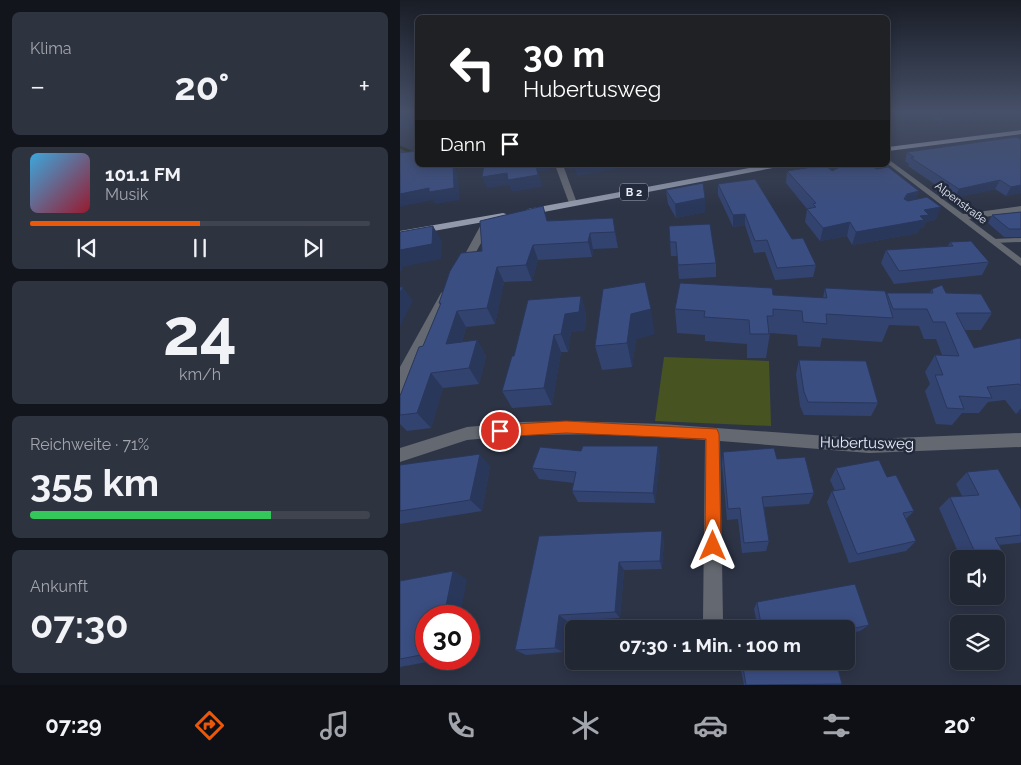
<!DOCTYPE html>
<html lang="de">
<head>
<meta charset="utf-8">
<style>
  body { margin:0; font-family:Raleway,sans-serif; background:#2e3340; color:#f1f3f6; height:100vh; display:flex; flex-direction:column; font-size:19px; white-space:nowrap }
  * { box-sizing:border-box; margin:0 }
  p { font-size:16px; color:#a2a5ac }
  .icon { flex:none; width:28px; height:28px; fill:none; stroke:currentColor; stroke-width:2; stroke-linecap:round; stroke-linejoin:round }
  .map { position:relative; flex:1; overflow:hidden }
  .details { display:flex; flex-direction:column; gap:12px; padding:12px; background:#13151d; width:400px }
  .details>* { flex:none }
  .guide { position:absolute; left:15px; top:15px; width:475px; height:152px; border-radius:8px; box-shadow:0 2px 12px #0003,0 0 0 1px #3f444f; background:#202124; color:#fff; overflow:hidden }
  .controls { position:absolute; left:550px; top:550px; display:grid; gap:10px }
  .controls a { display:grid; place-items:center; width:55px; height:55px; border-radius:8px; background:#222734; box-shadow:0 2px 12px #0003,0 0 0 1px #3f444f; font-size:25px }
  .speed { position:absolute; left:15px; top:605px; display:flex; gap:10px; font-size:25px; font-weight:700; text-align:center }
  .speed>* { display:grid; place-content:center; width:65px; height:65px; border-radius:50%; background:#222734; box-shadow:0 2px 12px #0003,0 0 0 1px #3f444f; line-height:1 }
  .speed .limit { border:8px solid #d22; background:#fff; color:#111 }
  .pin { position:absolute; display:grid; place-items:center; width:42px; height:42px; color:#fff; margin:-21px; border:2px solid #fff; border-radius:50%; box-shadow:0 1px 5px #0007 }
  .me { position:absolute; width:55px; margin:-28px; rotate:0deg; stroke-linejoin:round; filter:drop-shadow(0 0 4px #0008) }
  .turn { display:flex; align-items:center; gap:18px; height:105px; padding:0 25px; font-size:22px }
  .turn .icon { width:65px; height:65px; stroke-width:2.5 }
  .turn b { display:block; font-size:35px; line-height:42px }
  .then { display:flex; align-items:center; height:48px; padding:0 25px; background:#0003; gap:10px; font-size:19px }
  .big { font-size:38px; font-weight:700; line-height:1.1 }
  .details .tile { flex:1; display:flex; flex-direction:column; justify-content:center; gap:8px; min-width:0; padding:0 18px; border-radius:8px; background:#2e3340 }
  .details .dial { align-items:center; gap:0 }
  .dial b { font-size:65px; line-height:1 }
  .song { display:flex; align-items:center; gap:15px }
  .cover { width:60px; height:60px; border-radius:8px; background:linear-gradient(135deg,hsl(200 70% 55%),hsl(350 70% 35%)) }
  .played { height:5px; border-radius:2px; background:linear-gradient(90deg,#ea580c 50%,#3f444f 50%) }
  .keys { display:flex; justify-content:space-around; direction:ltr }
  .heat { display:flex; justify-content:space-between; align-items:center; font-size:28px; direction:ltr }
  .charge { height:8px; border-radius:4px; background:linear-gradient(90deg,#34c759 71%,#3f444f 0) }
  .trip { position:absolute; left:165px; top:620px; width:290px; height:50px; border-radius:8px; background:#222734; box-shadow:0 2px 12px #0003,0 0 0 1px #3f444f; font-weight:700; line-height:50px; text-align:center }
  .menu { display:flex; height:80px; justify-content:space-around; align-items:center; background:#0e1015; color:#a2a5ac }
  .menu .icon { width:35px; height:35px }
  .menu .current { color:#ea580c }
  .menu b { font-size:22px; color:#f1f3f6 }
  main { display:flex; flex:1; min-height:0 }
  .map>svg:first-child { display:block }
  .green { fill:#475421 }
  .lines { fill:none; stroke-linecap:round; stroke-linejoin:round }
  .stream { stroke:#1c2403; stroke-width:3 }
  .lane { fill:#646870; fill-rule:evenodd }
  .street { fill:#646870; fill-rule:evenodd }
  .primary { fill:#9299ab; fill-rule:evenodd }
  .wall { fill:#334370 }
  .shaded-wall { fill:#29375b }
  .building { fill:#3b4e82; stroke:#29375b }
  .route { fill:#ea580c; stroke:#983908 }
  .labels { text-anchor:middle; dominant-baseline:central; stroke-width:5; stroke-linejoin:round; paint-order:stroke }
  .shield { fill:#232a3b; stroke:#aeb3c1; stroke-width:1 }
  .shield-label { font-size:11px; font-weight:bold; fill:#e9eefa }
  .far-street-label { font-size:11px; fill:#e9eefa; stroke:#232a3b }
  .near-street-label { font-size:15px; fill:#e9eefa; stroke:#232a3b }
</style>
</head>
<body>
<main>
<section class="details">
<div class="tile"><p>Klima</p>
<div class="heat"><a>−</a><b class="big">20°</b><a>+</a></div>
</div>
<div class="tile">
<div class="song"><i class="cover"></i><div><b>101.1 FM</b><p>Musik</p></div></div>
<div class="played"></div>
<div class="keys"><svg class="icon" aria-label="previous" viewBox="0 0 24 24"><path d="M18 5L8 12l10 7zM5 5v14"/></svg><svg class="icon" aria-label="pause" viewBox="0 0 24 24"><path d="M8 5v14M16 5v14"/></svg><svg class="icon" aria-label="next" viewBox="0 0 24 24"><path d="M6 5l10 7-10 7zM19 5v14"/></svg></div>
</div>
<div class="tile dial"><b>24</b><p>km/h</p></div>
<div class="tile"><p>Reichweite · 71%</p><b class="big">355 km</b><div class="charge"></div></div>
<div class="tile"><p>Ankunft</p><b class="big">07:30</b></div>
</section>
<div class="map">
<svg width="621" height="685" viewBox="0 0 621 685">
  <rect width="100%" height="100%" fill="#2d3446"/>
  <!-- green -->
  <path class="green" d="M264,357L369,361L371,426L255,421Z"/>
  <g class="lines">
    <!-- stream -->
    <path class="stream" d="M0,147L18,155"/>
    <!-- lane -->
    <path class="lane" d="M621,238V242L593,243L590,241L593,239Z"/>
    <!-- street -->
    <path class="street" d="M488,159L563,214L621,206V212L569,219L621,258V266L488,164Z
      M155,165H163L177,203L176,205L169,203Z
      M88,218L93,221L69,265L64,268L60,267L59,265L83,221Z
      M47,289L53,293L14,367L5,392L0,394V367L41,293Z
      M169,421L262,424L469,439L621,433V447L469,453L320,441L323,620L320,627L316,629L306,627L303,620L305,440L215,434L122,435L67,440L0,462V448L67,427L122,422Z"/>
    <!-- primary -->
    <path class="primary" d="M621,130V134L488,151V147Z
      M365,165H382L378,167L128,215L123,212L128,209Z
      M103,213L106,214V218L0,237V231Z"/>
  </g>
  <!-- wall -->
  <path class="wall" d="M524,111H621V113L540,123Z
    M621,139V193L606,196L595,189L555,198L508,166L509,164L505,161L507,152Z
    M387,171H432L519,191L516,199L541,207L535,220L526,222L523,228H520L518,233L452,245L447,236L420,241L405,222L407,209L386,183Z
    M318,184L392,239L416,265L413,277L375,280L365,252L354,253L345,225L333,227L318,195Z
    M266,190L305,212L276,218L268,204Z
    M621,212V237H604L588,223L592,215Z
    M213,218L218,248L193,249L192,257L138,260L132,281L104,282L95,324L66,327L62,342L77,340L86,356L79,384L43,388L31,428L7,431L0,424V396L23,346L40,305L39,303L82,251L148,221Z
    M269,226L316,263V277L279,279L277,256H271Z
    M550,242L589,262L582,275L494,284L481,263L486,250L548,246Z
    M425,288L486,294L487,293H530L532,289L546,293L592,313L581,330H565L574,348L621,339V412L616,414L605,400L588,402L579,413H562L552,425L536,424L525,391L530,384L525,372L535,355H542L536,339H524L519,326L489,325L482,342L422,338L420,347L398,346L397,335L370,333L366,358H347V344L305,341V335L277,333L275,309L373,295L423,298Z
    M181,296L186,314L185,330L171,332L168,352H161L152,405L112,408L102,391L114,356Z
    M255,334L236,339L232,367L202,370L195,346Z
    M399,360L478,403L471,416L404,415L400,406L396,374Z
    M258,446L260,458L255,503L178,502L172,491L174,483L139,479L132,468L181,451Z
    M323,452L377,459L414,493L409,504L364,507L369,541L366,551L342,553L338,519L327,520L322,464Z
    M0,465L90,466L82,511L0,524Z
    M436,468L487,477L514,511L506,519L516,541L506,551L449,563L427,502L432,491H435L430,480Z
    M567,472L621,509V542L619,543L599,545L605,556L596,561V559H561L539,508L550,497L562,496L556,484Z
    M139,536L264,540L262,569L224,570L220,618L167,621L163,652L126,655L115,650Z
    M53,571L67,580L26,616V659H43L0,667V581Z
    M357,602L469,625L460,631L446,634V629H358L354,609Z
    M364,661H436L441,685H344L341,670L343,667L365,662Z"/>
  <!-- shaded-wall -->
  <path class="shaded-wall" d="M0,111H18V126L0,129Z
    M579,111H621V113L540,123L543,115Z
    M492,128L489,139L488,141V135Z
    M53,165H54L58,175L60,200L35,204L33,200L0,207V194Z
    M136,165H148L149,170L139,172L142,187L112,192L109,185L87,188L82,177Z
    M168,165H174L175,169L169,170Z
    M174,165H237L177,176Z
    M600,180L595,189L555,198L559,189Z
    M621,185V193L606,196L611,187Z
    M519,191L514,204L504,199L507,194Z
    M305,198V212L276,218L275,204Z
    M541,207L535,220L526,222L523,228H520L518,233L452,245L456,232L520,216L524,210Z
    M345,214V225L333,227V215Z
    M213,218L216,233L218,248L215,232Z
    M450,222L447,236L420,241L423,228Z
    M33,226L42,241L41,259L2,267V271H0V250Z
    M190,233L193,249L192,257L188,242Z
    M133,245L138,260L132,281L126,265Z
    M97,267L104,282L95,324L87,308Z
    M3,287L13,301L0,326V293Z
    M181,296L186,314L185,330L171,332L168,352L161,334L165,314Z
    M251,309L255,334L236,339L232,367L227,343L231,314Z
    M57,311L66,327L57,359L46,344Z
    M154,335L161,352L152,405L144,388Z
    M77,340L86,356L79,384L69,368Z
    M31,373L43,388L31,428L17,413Z
    M621,408V412L616,414Z
    M258,446L260,458L255,503L253,493Z
    M80,454L90,466L82,511L70,500Z
    M262,531L264,540L262,569L260,561Z
    M219,562L224,570L220,618L215,612Z
    M53,571L67,580L60,616H44Z
    M159,615L167,621L163,652L155,648Z"/>
  <!-- building -->
  <path class="building" d="M0,111H13L0,113Z
    M538,111H579L543,115Z
    M488,125L492,128L488,135Z
    M616,137L621,139V185L611,187L600,180L559,189L511,158L514,157L507,152Z
    M18,151V165H36L35,166L53,165L54,188L29,192V188L0,194V153Z
    M84,165H136L138,175L108,180L107,173L82,177Z
    M425,165L432,171L444,165H469L477,169L488,167L519,191L507,194L504,199L508,201L527,197L541,207L524,210L529,215L520,216L524,220L456,232L450,222L423,228L407,209L416,207L413,204L416,203L387,171Z
    M355,179L392,239L403,238L416,265L377,268L367,240L355,241L345,214L333,215L318,184Z
    M303,183L305,198L275,204L266,190Z
    M143,206L147,221L213,218L215,232L190,233L188,242L133,245L126,265L97,267L87,308L57,311L46,344L77,340L69,368L31,373L17,413L0,415V396L19,347L23,346L41,303H39L50,271L61,253L82,251L80,221Z
    M621,212V229H609L592,215Z
    M310,224L316,263L278,265L276,242H270L269,226Z
    M33,226L32,244L0,250V232Z
    M571,241L589,262L499,271L486,250L553,246L550,242Z
    M245,282L251,309L231,314L227,343L195,346L203,289Z
    M280,283L372,288L373,295L427,298L425,288L485,291L493,318L426,314L427,324L403,322L402,311L373,309V316H367L369,334H350L349,320L304,317L305,311L275,309Z
    M542,285L546,293L581,294L592,313H556L574,348L620,338L621,339V386L619,384L587,387L592,398L559,396L564,409L547,408L535,375H543L535,355L559,356L545,322H533L527,309H493L487,293H533L532,289Z
    M0,287H3L0,293Z
    M181,296L179,312L165,314L161,334L154,335L144,388L102,391L112,356H114L128,300Z
    M399,360L466,361L478,403L408,402L404,392Z
    M183,446H258L253,493L172,491L176,472L132,468L140,447L181,451Z
    M374,448L377,459L405,457L414,493L362,497L369,541L344,543L340,508L328,509L323,452Z
    M80,454L70,500L0,511V465Z
    M479,460L487,477L496,475L514,511L503,513L516,541L457,554L432,491L445,489L436,468Z
    M598,469L621,509V535L595,538L605,556L578,559L550,497L579,495L567,472Z
    M262,531L260,561L219,562L215,612L159,615L155,648L115,650L139,536Z
    M53,571L44,616H26V654L0,659V581Z
    M455,584L469,625L446,630V629H362L357,602Z
    M368,661H436L442,684L346,685L343,667Z"/>
  <!-- sky -->
  <linearGradient id="sky" x2="0" y2="1"><stop stop-color="#191d26"/><stop offset="0.54" stop-color="#465068"/><stop offset="1" stop-color="#465068" stop-opacity="0"/></linearGradient>
  <rect width="621" height="207" fill="url(#sky)"/>
  <!-- route -->
  <path class="route" d="M166,421L317,429L319,434L321,546L318,551L313,554L307,551L305,546L306,439L166,433L100,437L95,435L93,431L95,427L100,425Z"/>
  <g class="labels">
    <!-- shield labels -->
    <rect class="shield" x="220" y="183.5" width="28" height="17" rx="4"/>
    <g class="shield-label">
      <text x="234" y="192">B 2</text>
    </g>
    <!-- far-street labels -->
    <g class="far-street-label">
      <text transform="translate(561 203) rotate(37)">Alpenstraße</text>
    </g>
    <!-- near-street labels -->
    <g class="near-street-label">
      <text transform="translate(467 443) rotate(1)">Hubertusweg</text>
    </g>
  </g>
</svg>
<div class="controls">
<a><svg class="icon" aria-label="sound" viewBox="0 0 24 24"><path d="M4 9h4l5-4v14l-5-4H4zM17 9q2 3 0 6"/></svg></a>
<a><svg class="icon" aria-label="layers" viewBox="0 0 24 24"><path d="M12 4l9 5-9 5-9-5zM3 14l9 5 9-5"/></svg></a>
</div>
<div class="speed"><div class="limit">30</div></div>
<div class="pin" style="left:100px;top:431px;background:#d93025"><svg class="icon" aria-label="arrive" viewBox="0 0 24 24"><path d="M6 21V4h12l-3 4 3 4H6"/></svg></div>
<svg class="me" style="left:313px;top:546px" viewBox="-20 -20 40 40"><path d="M0-17L14 15 0 8-14 15z" fill="#ea580c" stroke="#fff" stroke-width="4"/></svg>
<div class="trip">07:30 · 1 Min. · 100 m</div>
<div class="guide">
<div class="turn"><svg class="icon" aria-label="left" viewBox="0 0 24 24"><path d="M17 20v-9H6M10 6l-5 5 5 5"/></svg><div><b>30 m</b>Hubertusweg</div></div>
<div class="then">Dann<svg class="icon" aria-label="arrive" viewBox="0 0 24 24"><path d="M6 21V4h12l-3 4 3 4H6"/></svg></div>
</div>
</div>
</main>
<nav class="menu">
<b>07:29</b>
<svg class="icon current" aria-label="directions" viewBox="0 0 24 24"><path d="M12 3l9 9-9 9-9-9zM9 14v-3h6M13 9l2 2-2 2"/></svg>
<svg class="icon" aria-label="music" viewBox="0 0 24 24"><path d="M9 18V5l10-2v13"/><circle cx="6" cy="18" r="3"/><circle cx="16" cy="16" r="3"/></svg>
<svg class="icon" aria-label="phone" viewBox="0 0 24 24"><path d="M5 4h4l2 5-3 2q2 4 5 5l2-3 5 2v4C11 20 4 13 5 4z"/></svg>
<svg class="icon" aria-label="climate" viewBox="0 0 24 24"><path d="M12 3v18M4 7l16 10M4 17L20 7"/></svg>
<svg class="icon" aria-label="car" viewBox="0 0 24 24"><path d="M5 17H2v-5l4-1 3-4h7l3 4 3 1v5h-3M9 17h6M6 11h13"/><circle cx="7" cy="17" r="2"/><circle cx="17" cy="17" r="2"/></svg>
<svg class="icon" aria-label="filters" viewBox="0 0 24 24"><path d="M4 7h16M4 17h16"/><circle cx="9" cy="7" r="2"/><circle cx="15" cy="17" r="2"/></svg>
<b>20°</b>
</nav>
</body>
</html>
